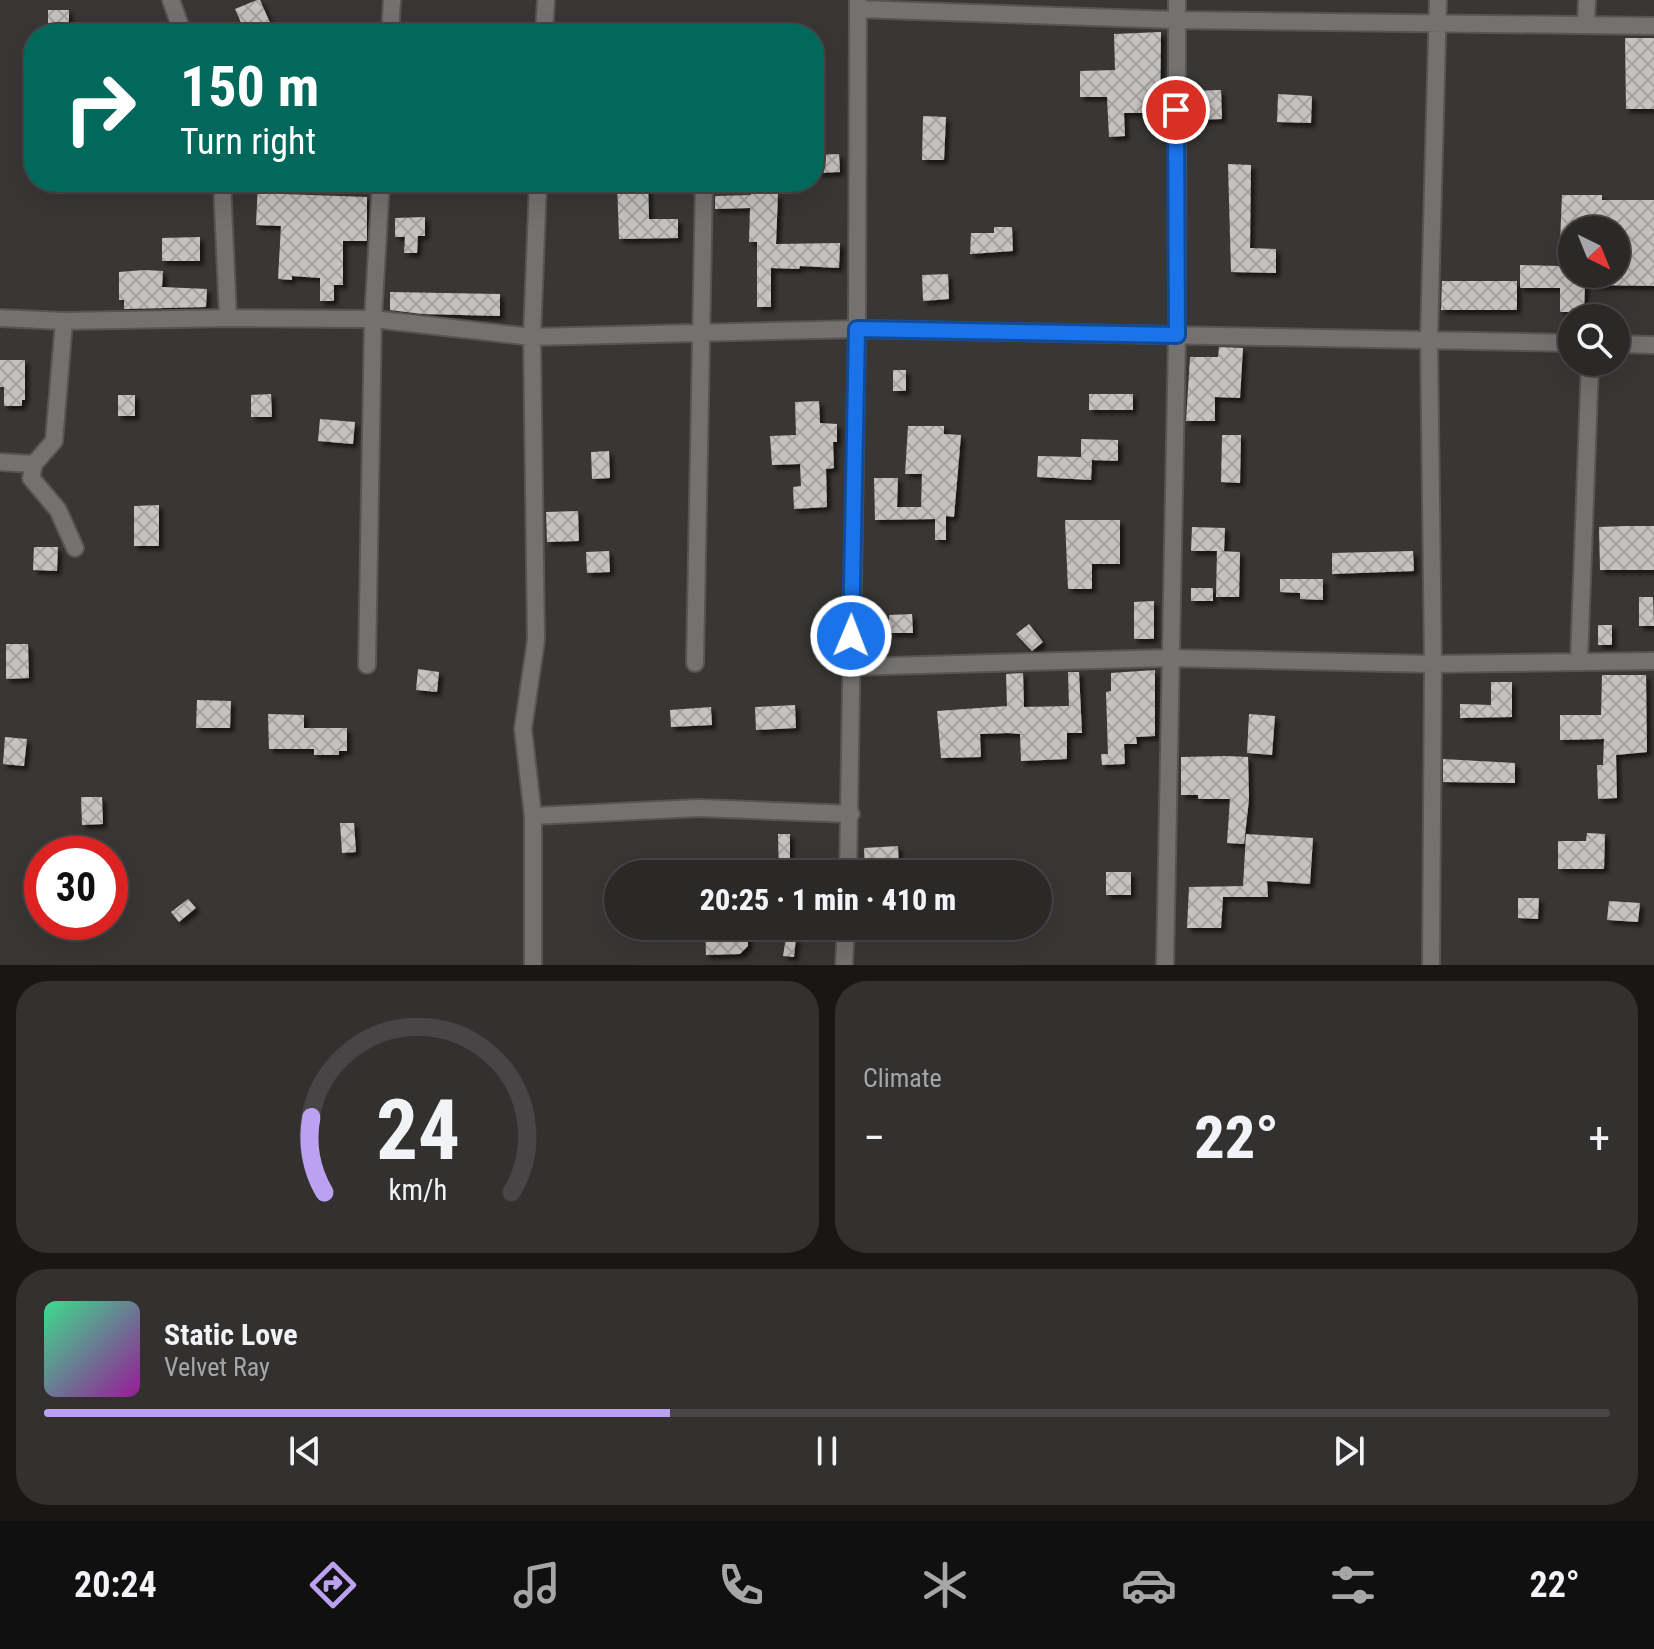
<!DOCTYPE html>
<html lang="en">
<head>
<meta charset="utf-8">
<style>
  body { margin:0; font-family:"Roboto Condensed",sans-serif; background:#333130; color:#f1f3f6; height:100vh; display:flex; flex-direction:column; font-size:30px; white-space:nowrap }
  * { box-sizing:border-box; margin:0 }
  p { font-size:26px; color:#a6a6a8 }
  .icon { flex:none; width:44px; height:44px; fill:none; stroke:currentColor; stroke-width:2; stroke-linecap:round; stroke-linejoin:round }
  .map { position:relative; height:965px; overflow:hidden }
  .details { display:flex; flex-direction:column; gap:16px; padding:16px; background:#181716; flex:1 }
  .details>* { flex:none }
  .banner { position:absolute; left:24px; top:24px; width:800px; height:168px; border-radius:32px; box-shadow:0 8px 32px #0002,0 0 0 2px #474545; background:#00695c; color:#fff; overflow:hidden }
  .needle { width:52px; rotate:137deg }
  .buttons { position:absolute; left:1558px; top:216px; display:grid; gap:16px }
  .buttons a { display:grid; place-items:center; width:72px; height:72px; border-radius:50%; background:#2b2928; box-shadow:0 8px 32px #0002,0 0 0 2px #474545; font-size:40px }
  .speed { position:absolute; left:24px; top:836px; display:flex; gap:16px; font-size:40px; font-weight:700; text-align:center }
  .speed>* { display:grid; place-content:center; width:104px; height:104px; border-radius:50%; background:#2b2928; box-shadow:0 8px 32px #0002,0 0 0 2px #474545; line-height:1 }
  .speed .limit { border:12px solid #d22; background:#fff; color:#111 }
  .pin { position:absolute; display:grid; place-items:center; width:68px; height:68px; color:#fff; margin:-34px; border:4px solid #fff; border-radius:50%; box-shadow:0 2px 8px #0007 }
  .me { position:absolute; width:88px; margin:-44px; rotate:1deg; stroke-linejoin:round; filter:drop-shadow(0 0 6px #0008) }
  .turn { display:flex; align-items:center; gap:28px; height:168px; padding:0 24px; font-size:36px }
  .turn .icon { width:104px; height:104px; stroke-width:2.5 }
  .turn b { display:block; font-size:56px; line-height:68px }
  .big { font-size:60px; font-weight:800; line-height:1.1 }
  .details .card { flex:1; display:flex; flex-direction:column; justify-content:center; gap:12px; min-width:0; padding:0 28px; border-radius:32px; background:#333130 }
  .details .dial { align-items:center; gap:0 }
  .dial svg { height:208px; overflow:visible; fill:none; stroke:#474545; stroke-width:7; stroke-linecap:round; text-anchor:middle }
  .dial text { fill:#f1f3f6; stroke:none }
  .song { display:flex; align-items:center; gap:24px }
  .cover { width:96px; height:96px; border-radius:12px; background:linear-gradient(135deg,hsl(150 70% 55%),hsl(300 70% 35%)) }
  .played { height:8px; border-radius:4px; background:linear-gradient(90deg,#bca0f2 40%,#474545 40%) }
  .keys { display:flex; justify-content:space-around; direction:ltr }
  .heat { display:flex; justify-content:space-between; align-items:center; font-size:44px; direction:ltr }
  .details .tiles { flex:1; display:grid; gap:16px; grid-template-columns:1fr 1fr }
  .card:last-child { grid-column:span 2 }
  .trip { position:absolute; left:604px; top:860px; width:448px; height:80px; border-radius:40px; background:#2b2928; box-shadow:0 8px 32px #0002,0 0 0 2px #474545; font-weight:800; line-height:80px; text-align:center }
  .dock { display:flex; height:128px; justify-content:space-around; align-items:center; background:#111010; color:#a6a6a8 }
  .dock .icon { width:56px; height:56px }
  .dock .on { color:#bca0f2 }
  .dock b { font-size:36px; color:#f1f3f6 }
  .map>svg:first-child { display:block }
  .building { fill:url(#building-cross-hatch); fill-rule:evenodd; filter:url(#shadow) }
  .lines { fill:none; stroke-linecap:round; stroke-linejoin:round }
  .minor-casing { stroke:#565553; stroke-width:20 }
  .minor { stroke:#747270; stroke-width:16 }
  .route-casing { stroke:#114b97; stroke-width:20 }
  .route { stroke:#1a73e8; stroke-width:14 }
</style>
</head>
<body>
<div class="map">
<svg width="1654" height="965" viewBox="0 0 1654 965">
  <defs>
    <pattern id="building-cross-hatch" width="8" height="8" patternUnits="userSpaceOnUse" patternTransform="scale(2)"><rect width="8" height="8" fill="#c5c2bf"/><path d="M0 0l8 8M0 8l8-8" fill="none" stroke="#a4a29f"/></pattern>
    <filter id="shadow"><feDropShadow dx="4" dy="4" stdDeviation="2" flood-color="#0009"/></filter>
  </defs>
  <rect width="100%" height="100%" fill="#393735"/>
  <!-- building -->
  <path class="building" d="M257,0H260L275,34H246L235,9Z
    M48,10H69V32H48Z
    M1161,32L1160,113H1124L1125,136L1109,137L1107,97H1080V71L1115,70L1114,34Z
    M1625,38H1654V109H1626Z
    M1221,90L1222,119L1188,120V91Z
    M1278,94L1312,96L1311,123L1277,122Z
    M923,116L946,117L944,160H922Z
    M839,154L840,172L818,173L817,155Z
    M1228,164L1251,165L1250,248L1276,249V273L1231,272Z
    M258,182H282V194L367,197V241H343V285H334V301H320V278L292,276V280L278,279L281,226L256,225Z
    M617,182H648L649,219H678V238L619,239Z
    M751,193L778,194L776,244L840,243L839,268L800,266L799,269L771,268V307H757V242H749L750,208L715,209V196L751,195Z
    M1562,195H1602V200H1654V286L1585,285L1584,312H1560V288H1520V265L1559,266ZM1572,230H1616V274H1572Z
    M425,217V236H418L417,253H404L405,237H395V218Z
    M994,227H1012L1013,251L970,254L971,233H994Z
    M200,237V261H162V238Z
    M144,270L163,271L162,287L207,289L206,307L124,309V300H119V272Z
    M948,274L949,299L923,301L922,275Z
    M1442,281H1517V310H1441Z
    M390,292L500,294V316L423,314L390,310Z
    M1219,347L1243,348L1240,398L1215,397V421H1186L1190,357H1218Z
    M0,360H25V400H22V406H4V387H0Z
    M893,370H906V391H893Z
    M271,394L272,417H251V395Z
    M1089,394H1133V410H1089Z
    M118,395H135V416H118Z
    M819,401L820,423L837,424V442H833L834,468L826,469L827,507L794,509L793,487L801,486L800,464L772,465L770,436L796,435L795,402Z
    M320,419L355,422L353,444L318,441Z
    M908,426H944V434L961,435L954,517L946,516V540H935V519L875,520L874,478H898L897,507H921L922,474H905Z
    M1222,435H1241L1240,483L1221,482Z
    M1081,439L1118,440V461L1092,460L1091,480L1037,477L1038,456L1081,457Z
    M609,451L610,478L592,479L591,452Z
    M159,505V546H134V506Z
    M578,511L579,541L547,542L546,512Z
    M1065,520H1120V564H1092V589H1068Z
    M1625,526H1654V570H1600L1599,527Z
    M1192,527L1225,528L1224,551H1191Z
    M34,547H58L57,571L33,570Z
    M609,551L610,572L587,573L586,552Z
    M1217,551L1240,552L1239,597H1216Z
    M1413,551L1414,571L1332,574V553Z
    M1280,579H1323V600L1300,599V593L1280,592Z
    M1191,588H1213V601H1191Z
    M1639,597H1653L1654,626H1639Z
    M1154,601V639H1134V602Z
    M912,614L913,633H889V615Z
    M1029,624L1043,642L1032,651L1016,634Z
    M1598,625H1612V645H1598Z
    M6,644H28L29,678L6,679Z
    M418,669L439,672L437,692L416,690Z
    M1155,670V736L1136,737L1137,744H1124L1125,764L1102,765L1101,754H1108L1106,692L1111,691V673Z
    M1068,672H1079L1082,733H1067V759L1021,761L1020,734L1008,733L980,734L981,757L941,758L937,711L1007,706L1006,674L1023,673L1024,707L1069,706Z
    M1602,675H1646L1647,752L1616,755L1617,798L1598,799L1597,765H1603L1604,739L1560,740V715H1601Z
    M1491,682H1512V717L1460,718V704L1491,705Z
    M197,700L231,701L230,728H196Z
    M795,705L796,728L756,730L755,707Z
    M711,707L712,725L671,727L670,710Z
    M268,714L304,715V728H347V751H339V755H314V749H269Z
    M1249,714L1275,716L1272,755L1247,753Z
    M5,737L27,739L24,766L3,764Z
    M1227,756L1248,757L1249,799L1244,844L1227,843L1230,799H1198V795H1181V757Z
    M1443,759L1515,763V783L1443,782Z
    M81,797H102L103,824L82,825Z
    M340,823H354L356,852L342,853Z
    M1587,833L1605,834L1604,869H1558V841H1586Z
    M778,834H790V874H779Z
    M1246,834L1313,838L1310,884L1267,881L1268,897H1223L1221,928H1187L1189,887L1243,886Z
    M898,846L899,870L865,871L864,848Z
    M1106,872H1131V895H1106Z
    M1518,898H1539L1538,919L1518,918Z
    M188,899L196,908L179,922L171,912Z
    M1609,901L1640,903L1638,922L1607,920Z
    M705,926H748V946L740,954L706,955Z
    M786,937L796,938L794,957L783,956Z"/>
  <g class="lines">
    <defs>
      <path id="minor" d="M171,0L183,34
        M858,9L1176,20L1654,26
        M1586,25L1587,0
        M390,34L392,0
        M544,34L546,0
        M222,182L228,318
        M0,318L64,321L228,318L373,319L532,337L857,329L1572,343
        M64,321L54,441L34,464L31,478L58,510L75,548
        M1616,344L1654,345
        M0,462L34,464
        M1579,661L1590,362
        M695,663L704,182
        M367,665L373,319L381,182
        M851,667L1169,658L1433,664L1654,661
        M533,816L699,808L851,814
        M848,874L857,329L858,0
        M533,965V816L523,729L536,640L532,337L538,182
        M844,965L846,926
        M1165,965L1177,335V0
        M1431,965L1433,664L1429,339L1438,0"/>
    </defs>
    <!-- minor casing -->
    <use href="#minor" class="minor-casing"/>
    <!-- minor -->
    <use href="#minor" class="minor"/>
  </g>
  <g class="lines">
    <defs>
      <path id="route" d="M851,636L857,329L1177,335L1176,110"/>
    </defs>
    <!-- route casing -->
    <use href="#route" class="route-casing"/>
    <!-- route -->
    <use href="#route" class="route"/>
  </g>
</svg>
<div class="buttons">
<a><svg class="needle" viewBox="-14 -14 28 28"><path d="M0-13l5 13h-10z" fill="#e53935"/><path d="M0 13l5-13h-10z" fill="#a6a6a8"/></svg></a>
<a><svg class="icon" aria-label="search" viewBox="0 0 24 24"><circle cx="10" cy="10" r="6"/><path d="M15 15l6 6"/></svg></a>
</div>
<div class="speed"><div class="limit">30</div></div>
<div class="pin" style="left:1176px;top:110px;background:#d93025"><svg class="icon" aria-label="arrive" viewBox="0 0 24 24"><path d="M6 21V4h12l-3 4 3 4H6"/></svg></div>
<svg class="me" style="left:851px;top:636px" viewBox="-20 -20 40 40"><circle r="17" fill="#1a73e8" stroke="#fff" stroke-width="3"/><path d="M0-11L8 9 0 5-8 9z" fill="#fff"/></svg>
<div class="trip">20:25 · 1 min · 410 m</div>
<div class="banner">
<div class="turn"><svg class="icon" aria-label="right" viewBox="0 0 24 24"><path d="M7 20v-9h11M14 6l5 5-5 5"/></svg><div><b>150 m</b>Turn right</div></div>
</div>
</div>
<section class="details">
<div class="tiles">
<div class="card dial"><svg viewBox="0 0 100 80">
<path d="M14 69A42 42 0 1 1 86 69"/>
<path d="M14 69A42 42 0 0 1 9 40" stroke="#bca0f2"/>
<text x="50" y="56" font-size="32" font-weight="700">24</text>
<text x="50" y="72" font-size="11">km/h</text>
</svg></div>
<div class="card"><p>Climate</p>
<div class="heat"><a>−</a><b class="big">22°</b><a>+</a></div>
</div>
<div class="card">
<div class="song"><i class="cover"></i><div><b>Static Love</b><p>Velvet Ray</p></div></div>
<div class="played"></div>
<div class="keys"><svg class="icon" aria-label="previous" viewBox="0 0 24 24"><path d="M18 5L8 12l10 7zM5 5v14"/></svg><svg class="icon" aria-label="pause" viewBox="0 0 24 24"><path d="M8 5v14M16 5v14"/></svg><svg class="icon" aria-label="next" viewBox="0 0 24 24"><path d="M6 5l10 7-10 7zM19 5v14"/></svg></div>
</div>
</div>
</section>
<nav class="dock">
<b>20:24</b>
<svg class="icon on" aria-label="directions" viewBox="0 0 24 24"><path d="M12 3l9 9-9 9-9-9zM9 14v-3h6M13 9l2 2-2 2"/></svg>
<svg class="icon" aria-label="music" viewBox="0 0 24 24"><path d="M9 18V5l10-2v13"/><circle cx="6" cy="18" r="3"/><circle cx="16" cy="16" r="3"/></svg>
<svg class="icon" aria-label="phone" viewBox="0 0 24 24"><path d="M5 4h4l2 5-3 2q2 4 5 5l2-3 5 2v4C11 20 4 13 5 4z"/></svg>
<svg class="icon" aria-label="climate" viewBox="0 0 24 24"><path d="M12 3v18M4 7l16 10M4 17L20 7"/></svg>
<svg class="icon" aria-label="car" viewBox="0 0 24 24"><path d="M5 17H2v-5l4-1 3-4h7l3 4 3 1v5h-3M9 17h6M6 11h13"/><circle cx="7" cy="17" r="2"/><circle cx="17" cy="17" r="2"/></svg>
<svg class="icon" aria-label="filters" viewBox="0 0 24 24"><path d="M4 7h16M4 17h16"/><circle cx="9" cy="7" r="2"/><circle cx="15" cy="17" r="2"/></svg>
<b>22°</b>
</nav>
</body>
</html>
